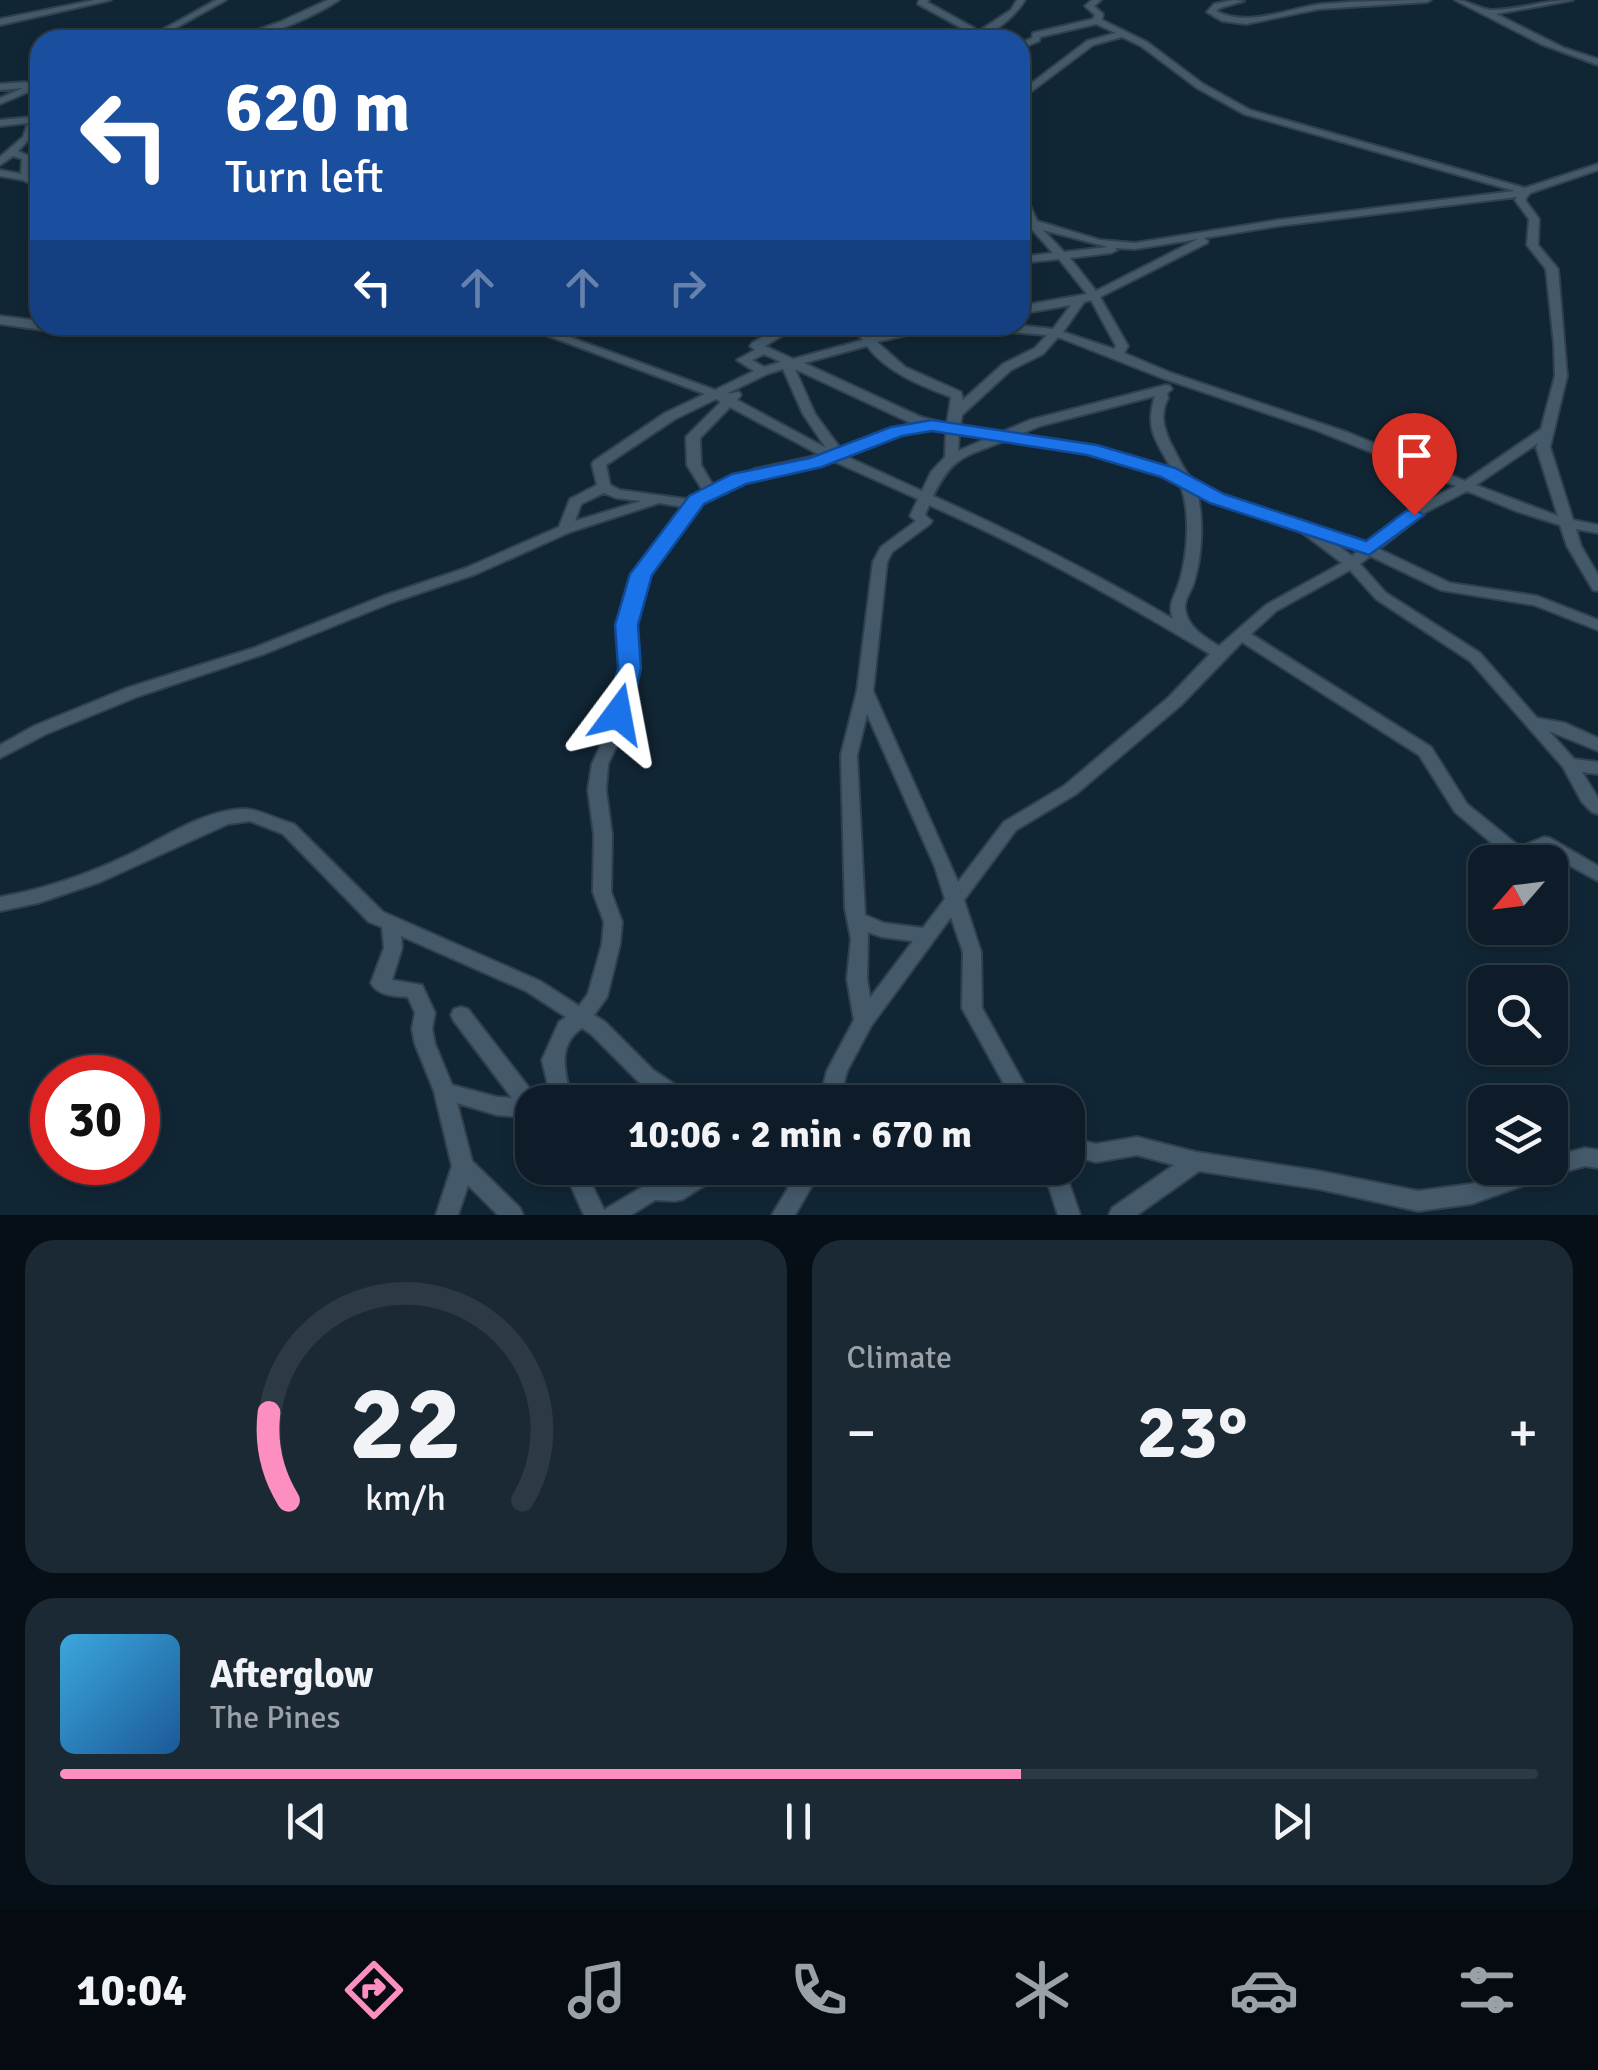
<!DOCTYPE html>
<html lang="en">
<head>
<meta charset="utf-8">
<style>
  body { margin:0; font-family:Signika,sans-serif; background:#1b2934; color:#f1f3f6; height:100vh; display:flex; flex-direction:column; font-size:38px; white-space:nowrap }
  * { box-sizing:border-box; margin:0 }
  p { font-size:32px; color:#9aa1a8 }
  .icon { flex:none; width:55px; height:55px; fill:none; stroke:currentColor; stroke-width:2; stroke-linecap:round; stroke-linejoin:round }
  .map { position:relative; height:1215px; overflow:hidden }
  .sheet { display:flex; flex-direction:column; gap:25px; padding:25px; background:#070f16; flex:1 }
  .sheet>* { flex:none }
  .top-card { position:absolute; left:30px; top:30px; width:1000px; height:305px; border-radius:30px; box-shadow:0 5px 15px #0003,0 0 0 2px #2d3a45; background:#1a4fa0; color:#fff; overflow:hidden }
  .needle { width:65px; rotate:242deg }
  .controls { position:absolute; left:1468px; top:845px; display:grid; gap:20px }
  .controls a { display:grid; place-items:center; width:100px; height:100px; border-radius:20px; background:#0d1c28; box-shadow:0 5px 15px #0003,0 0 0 2px #2d3a45; font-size:50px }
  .speed { position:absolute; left:30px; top:1055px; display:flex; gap:20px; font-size:50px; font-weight:700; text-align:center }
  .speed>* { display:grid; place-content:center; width:130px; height:130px; border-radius:50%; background:#0d1c28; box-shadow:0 5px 15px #0003,0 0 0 2px #2d3a45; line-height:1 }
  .speed .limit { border:15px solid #d22; background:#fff; color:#111 }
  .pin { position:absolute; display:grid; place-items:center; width:85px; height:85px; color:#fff; margin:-102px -42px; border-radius:50% 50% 50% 0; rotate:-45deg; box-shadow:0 0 10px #0007 }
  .pin .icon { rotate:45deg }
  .me { position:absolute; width:110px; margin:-55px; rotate:13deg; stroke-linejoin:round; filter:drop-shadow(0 0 8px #0008) }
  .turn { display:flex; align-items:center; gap:35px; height:210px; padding:0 30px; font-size:45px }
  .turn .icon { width:130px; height:130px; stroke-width:2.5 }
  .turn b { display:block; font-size:70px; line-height:85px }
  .lanes { display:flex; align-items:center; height:95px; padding:0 30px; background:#0003; justify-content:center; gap:50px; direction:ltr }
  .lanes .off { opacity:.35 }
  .big { font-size:75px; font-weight:800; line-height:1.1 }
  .sheet .widget { flex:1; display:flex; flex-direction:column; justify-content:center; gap:15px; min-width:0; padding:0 35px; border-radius:30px; background:#1b2934 }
  .sheet .dial { align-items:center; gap:0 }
  .dial svg { height:260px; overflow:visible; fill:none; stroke:#2d3a45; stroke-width:7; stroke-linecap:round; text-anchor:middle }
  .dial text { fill:#f1f3f6; stroke:none }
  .song { display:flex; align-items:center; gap:30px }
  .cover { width:120px; height:120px; border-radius:15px; background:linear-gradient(135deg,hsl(200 70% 55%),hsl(210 70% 35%)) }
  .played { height:10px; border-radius:5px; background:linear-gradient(90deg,#fd8ec0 65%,#2d3a45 65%) }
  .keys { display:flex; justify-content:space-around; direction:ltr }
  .heat { display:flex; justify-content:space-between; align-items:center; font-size:55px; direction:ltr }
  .sheet .tiles { flex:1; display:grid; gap:25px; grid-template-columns:1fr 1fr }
  .widget:last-child { grid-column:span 2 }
  .trip { position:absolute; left:515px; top:1085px; width:570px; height:100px; border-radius:30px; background:#0d1c28; box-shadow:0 5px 15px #0003,0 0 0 2px #2d3a45; font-weight:800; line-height:100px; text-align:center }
  .dock { display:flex; height:160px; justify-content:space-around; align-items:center; background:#050b10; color:#9aa1a8 }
  .dock .icon { width:70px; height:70px }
  .dock .active { color:#fd8ec0 }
  .dock b { font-size:45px; color:#f1f3f6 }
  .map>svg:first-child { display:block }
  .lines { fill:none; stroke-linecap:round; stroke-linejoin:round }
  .minor-casing { stroke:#32404d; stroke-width:4 }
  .minor { fill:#445a6b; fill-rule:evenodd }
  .route { fill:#1a73e8; stroke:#114b97; stroke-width:2.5 }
</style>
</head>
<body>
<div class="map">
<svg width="1598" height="1215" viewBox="0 0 1598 1215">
  <rect width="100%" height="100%" fill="#112635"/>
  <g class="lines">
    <defs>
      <path id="minor" d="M95,0H111L0,25V19Z
        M216,0H226L154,40H144Z
        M328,0H339C311,18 262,40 229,40L280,22Z
        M919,0H929L927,2L974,28L975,34L1011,10L1017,0H1025C1014,18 988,40 966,40L967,31L918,4Z
        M1092,0H1101L1094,6L1103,14L1102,20L1147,42L1203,84L1250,110L1525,188L1598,164V170L1530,193L1525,200L1539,219L1538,245L1558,269L1567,376L1550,447L1573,520L1598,525V533L1576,529L1581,546L1598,575V591L1593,590L1567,546L1560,525L1516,511L1467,491L1426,512L1379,549L1450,583L1537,596L1598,620V630L1534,605L1441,590L1370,556L1360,564L1386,593L1480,653L1537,718L1565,723L1598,738V751L1549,731L1574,759L1598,762V774L1582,772L1598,798V814L1592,812L1582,802L1563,767L1470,661L1376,599L1350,570L1276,611L1251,634L1431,747L1467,804L1520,847L1544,837L1550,838L1598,866V881L1543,851L1518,861L1512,860L1455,812L1419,755L1242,642L1181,705L1076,794L1016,830L964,900L981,952L982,1008L1034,1102H1014L962,1008L963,952L951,917L871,1026L847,1071L839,1102H819L827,1071L854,1020L847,979L851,939L845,908L841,755L857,691L873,562L881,547L916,521L910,516L918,499L831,460L764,475L701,502L648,574L634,625L637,668L625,728L608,764L606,790L612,835L611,892L622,922L620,944L607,997L594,1015L605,1022L653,1070L692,1096L695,1102H669L639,1082L591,1034L582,1028C555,1046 566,1076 572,1102H552L542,1060L559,1022L566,1017L526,991L401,936L402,948L392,980L422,985L435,1013L432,1029L435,1044L452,1085L497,1097L512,1098L454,1021L451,1015L454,1009L461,1007L468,1009L540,1102H532V1118L497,1115L457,1103L472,1161L520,1208L523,1215H498L468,1185L458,1215H436L452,1166L434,1091L415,1044L412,1029L415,1013L408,997C395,996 378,996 371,983L384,948L382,927L369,922L283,834L250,821L228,824L100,882L38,903L0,911V897C44,889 86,875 126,856C163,839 201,811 242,809C257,808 278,820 294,824L383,912L540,981L579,1006L588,994L602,944L604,922L593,892L594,835L588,790L592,764L609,728L621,668L618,625L634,574L684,507L659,503L570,532L476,574L393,602L264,654L139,696L46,734L0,758V745L34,726L127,688L254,648L383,596L466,568L559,527L570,499L597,485L592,464L594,461L665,413L705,394L519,325H536L715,390L754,371L737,360L755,350L750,346L752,343L776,329L778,325H790L785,334L765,346L793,359L863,340L861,337L833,325L856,327L855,325H867L873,333L914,325H938L936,328L877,342L905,367L961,392L963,400L1003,364L1035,348L1047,335L971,329L965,325H1018L1053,329L1071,305L1020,314V306L1087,294L1059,259L1020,263V257L1053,253L1029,226L1020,223V217L1024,218L1020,210V191L1025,194L1037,221L1100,240L1135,243L1278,220L1515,191L1244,114L1197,88L1141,46L1122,37L1093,45L1020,100V92L1087,41L1116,33L1096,24L1040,37L1039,41L1020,49V43L1032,38L1033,33L1093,19L1095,15L1085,6ZM1517,197L1515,200L1529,219L1527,245L1546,269L1554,344L1555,376L1541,429L1465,481L1349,433L1171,373L1124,353L1128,346L1100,297L1207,243L1208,241L1204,238L1278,226ZM1043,230L1108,247L1064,252ZM1198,239L1096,291L1070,258L1111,253L1117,250L1115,248L1135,249ZM1091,300L1116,346L1114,349L1063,332L1084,302ZM1058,337L1162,378L1313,429L1456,486L1416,506L1367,544C1347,536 1324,529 1306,522C1279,513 1207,496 1190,477C1182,467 1176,453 1170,442C1163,426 1160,414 1168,398L1167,393L1172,389L1170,386L1166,385L1030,420L1002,432L960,426L962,415L1011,370L1043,354ZM867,346C888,373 920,385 951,397L947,424L921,417L804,363ZM764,354L781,362L764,367L752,360ZM783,369L803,414L826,448L737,400L741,395L739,392L726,394L767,374ZM795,369L911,423L918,424L893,428L840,448L815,414ZM1155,396C1145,428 1155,440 1172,469L1089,445L1018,435L1040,426ZM716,399L721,402L686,437L687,465L703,491L686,499L620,490L610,485L606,465L675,419ZM730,407L820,455L755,469L714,487L701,465L700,438ZM933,428L946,432L945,457L931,472L922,491L845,456L901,435ZM959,434L988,438L958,451ZM1004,441C1063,449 1127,455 1180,484C1191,512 1188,551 1180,580C1176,596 1167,602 1173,619C1095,573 1015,533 933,496C953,455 965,457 1004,441ZM1538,443L1536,447L1558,516L1476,485ZM604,493L616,498L641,501L575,521L581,504ZM1197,493L1212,501L1296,528L1342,563L1266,605L1219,646C1206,638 1190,629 1186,613C1182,601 1191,593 1194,582C1202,556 1204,519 1197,493ZM929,505C1027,548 1119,599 1210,654L1169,697L1064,786L1004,822L958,882L873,691L887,562L892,552L930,524L932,521L925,515ZM1329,539L1358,551L1352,556ZM867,714L935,867L945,899L923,928L884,923L865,915L857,755ZM868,932L882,937L913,941L870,998L867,979Z
        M1233,0L1244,1L1220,8L1216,11C1249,28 1288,8 1322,4C1359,1 1395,0 1431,0L1427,2L1319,9L1246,24L1222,21L1207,12L1214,4Z
        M1455,0C1469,0 1480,10 1493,10C1520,9 1546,0 1573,0L1496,14L1564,48L1598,59V65L1541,44Z
        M40,81V87L0,104V98L23,88L0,90V84L26,82L30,85Z
        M40,103C40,124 33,137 18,151L32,157L31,177L40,182V189L23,180L0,176V170L21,174L22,159L13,156L0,165V157L23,137L28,123L0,126V120L31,117L35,106Z
        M0,316L40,321V325H92L90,328L64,333L0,324Z
        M1068,1137L1096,1144L1137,1137L1196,1152L1319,1171L1418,1191L1471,1184L1522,1168H1550V1157L1585,1148L1598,1150V1168L1585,1166L1556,1174L1471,1204L1418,1211L1319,1189L1199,1171L1137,1215H1109L1112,1208L1174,1165L1137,1155L1096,1162L1068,1155Z
        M563,1168H584L604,1210L652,1181L672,1182L696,1168H724L721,1175L683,1199L675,1201L655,1200L631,1215H584Z
        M800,1168H822L795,1215H772Z
        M1043,1168H1064L1080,1215H1058Z"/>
    </defs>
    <!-- minor casing -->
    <use href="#minor" class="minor-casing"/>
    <!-- minor -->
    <use href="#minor" class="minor"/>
  </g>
  <!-- route -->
  <path class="route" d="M932,420L1097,445L1175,468L1224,494L1366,541L1406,511L1414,509L1424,515L1369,555L1210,503L1161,477L1087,455L932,431L902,436L822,467L746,484L704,504L652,575L638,625L641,668L631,714L627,720H610L606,714L618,668L615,625L630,574L689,496L732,474L810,458L891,427Z"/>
</svg>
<div class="controls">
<a><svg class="needle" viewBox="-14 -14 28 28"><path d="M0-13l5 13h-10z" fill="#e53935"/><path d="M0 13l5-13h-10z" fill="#9aa1a8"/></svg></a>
<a><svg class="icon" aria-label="search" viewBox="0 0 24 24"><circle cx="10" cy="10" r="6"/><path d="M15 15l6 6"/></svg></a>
<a><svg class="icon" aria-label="layers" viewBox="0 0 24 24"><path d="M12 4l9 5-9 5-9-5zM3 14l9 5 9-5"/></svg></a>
</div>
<div class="speed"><div class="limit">30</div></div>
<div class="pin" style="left:1414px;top:515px;background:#d93025"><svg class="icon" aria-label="arrive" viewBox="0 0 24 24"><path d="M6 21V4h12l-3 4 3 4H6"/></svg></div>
<svg class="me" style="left:618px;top:714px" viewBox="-20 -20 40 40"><path d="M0-17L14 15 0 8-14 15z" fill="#1a73e8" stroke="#fff" stroke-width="4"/></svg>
<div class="trip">10:06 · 2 min · 670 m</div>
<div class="top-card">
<div class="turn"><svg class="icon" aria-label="left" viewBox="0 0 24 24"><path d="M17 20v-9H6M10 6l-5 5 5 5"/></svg><div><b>620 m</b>Turn left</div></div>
<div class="lanes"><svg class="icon" aria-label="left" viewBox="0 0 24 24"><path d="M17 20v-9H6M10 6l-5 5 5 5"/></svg><svg class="icon off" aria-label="ahead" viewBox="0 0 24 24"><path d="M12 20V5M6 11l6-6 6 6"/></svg><svg class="icon off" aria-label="ahead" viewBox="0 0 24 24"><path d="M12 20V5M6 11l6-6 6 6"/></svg><svg class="icon off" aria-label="right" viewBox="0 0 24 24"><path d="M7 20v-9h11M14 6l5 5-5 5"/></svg></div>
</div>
</div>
<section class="sheet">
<div class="tiles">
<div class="widget dial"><svg viewBox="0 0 100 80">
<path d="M14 69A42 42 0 1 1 86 69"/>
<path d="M14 69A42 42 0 0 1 8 42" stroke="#fd8ec0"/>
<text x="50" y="56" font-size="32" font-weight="700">22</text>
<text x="50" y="72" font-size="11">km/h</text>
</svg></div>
<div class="widget"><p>Climate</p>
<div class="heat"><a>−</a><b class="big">23°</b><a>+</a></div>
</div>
<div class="widget">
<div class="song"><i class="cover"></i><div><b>Afterglow</b><p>The Pines</p></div></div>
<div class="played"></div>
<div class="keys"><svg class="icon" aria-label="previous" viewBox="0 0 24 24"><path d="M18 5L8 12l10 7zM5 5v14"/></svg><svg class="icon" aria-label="pause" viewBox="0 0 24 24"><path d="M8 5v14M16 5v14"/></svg><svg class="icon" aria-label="next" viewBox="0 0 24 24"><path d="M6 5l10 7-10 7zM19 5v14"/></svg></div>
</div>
</div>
</section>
<nav class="dock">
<b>10:04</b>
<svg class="icon active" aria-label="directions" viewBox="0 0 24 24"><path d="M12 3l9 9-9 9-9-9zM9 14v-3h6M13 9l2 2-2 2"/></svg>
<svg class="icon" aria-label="music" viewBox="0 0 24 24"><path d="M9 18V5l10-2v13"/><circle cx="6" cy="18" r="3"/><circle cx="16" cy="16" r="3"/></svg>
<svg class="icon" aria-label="phone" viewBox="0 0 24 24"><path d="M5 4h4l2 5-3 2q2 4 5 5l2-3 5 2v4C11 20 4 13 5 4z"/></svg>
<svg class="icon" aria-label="climate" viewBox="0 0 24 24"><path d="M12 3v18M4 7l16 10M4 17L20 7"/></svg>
<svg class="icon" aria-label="car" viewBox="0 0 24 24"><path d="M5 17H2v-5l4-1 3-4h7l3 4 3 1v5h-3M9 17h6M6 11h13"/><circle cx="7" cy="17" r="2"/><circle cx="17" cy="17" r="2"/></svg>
<svg class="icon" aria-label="filters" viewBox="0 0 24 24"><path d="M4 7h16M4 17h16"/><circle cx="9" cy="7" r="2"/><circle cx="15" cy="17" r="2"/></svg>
</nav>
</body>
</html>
